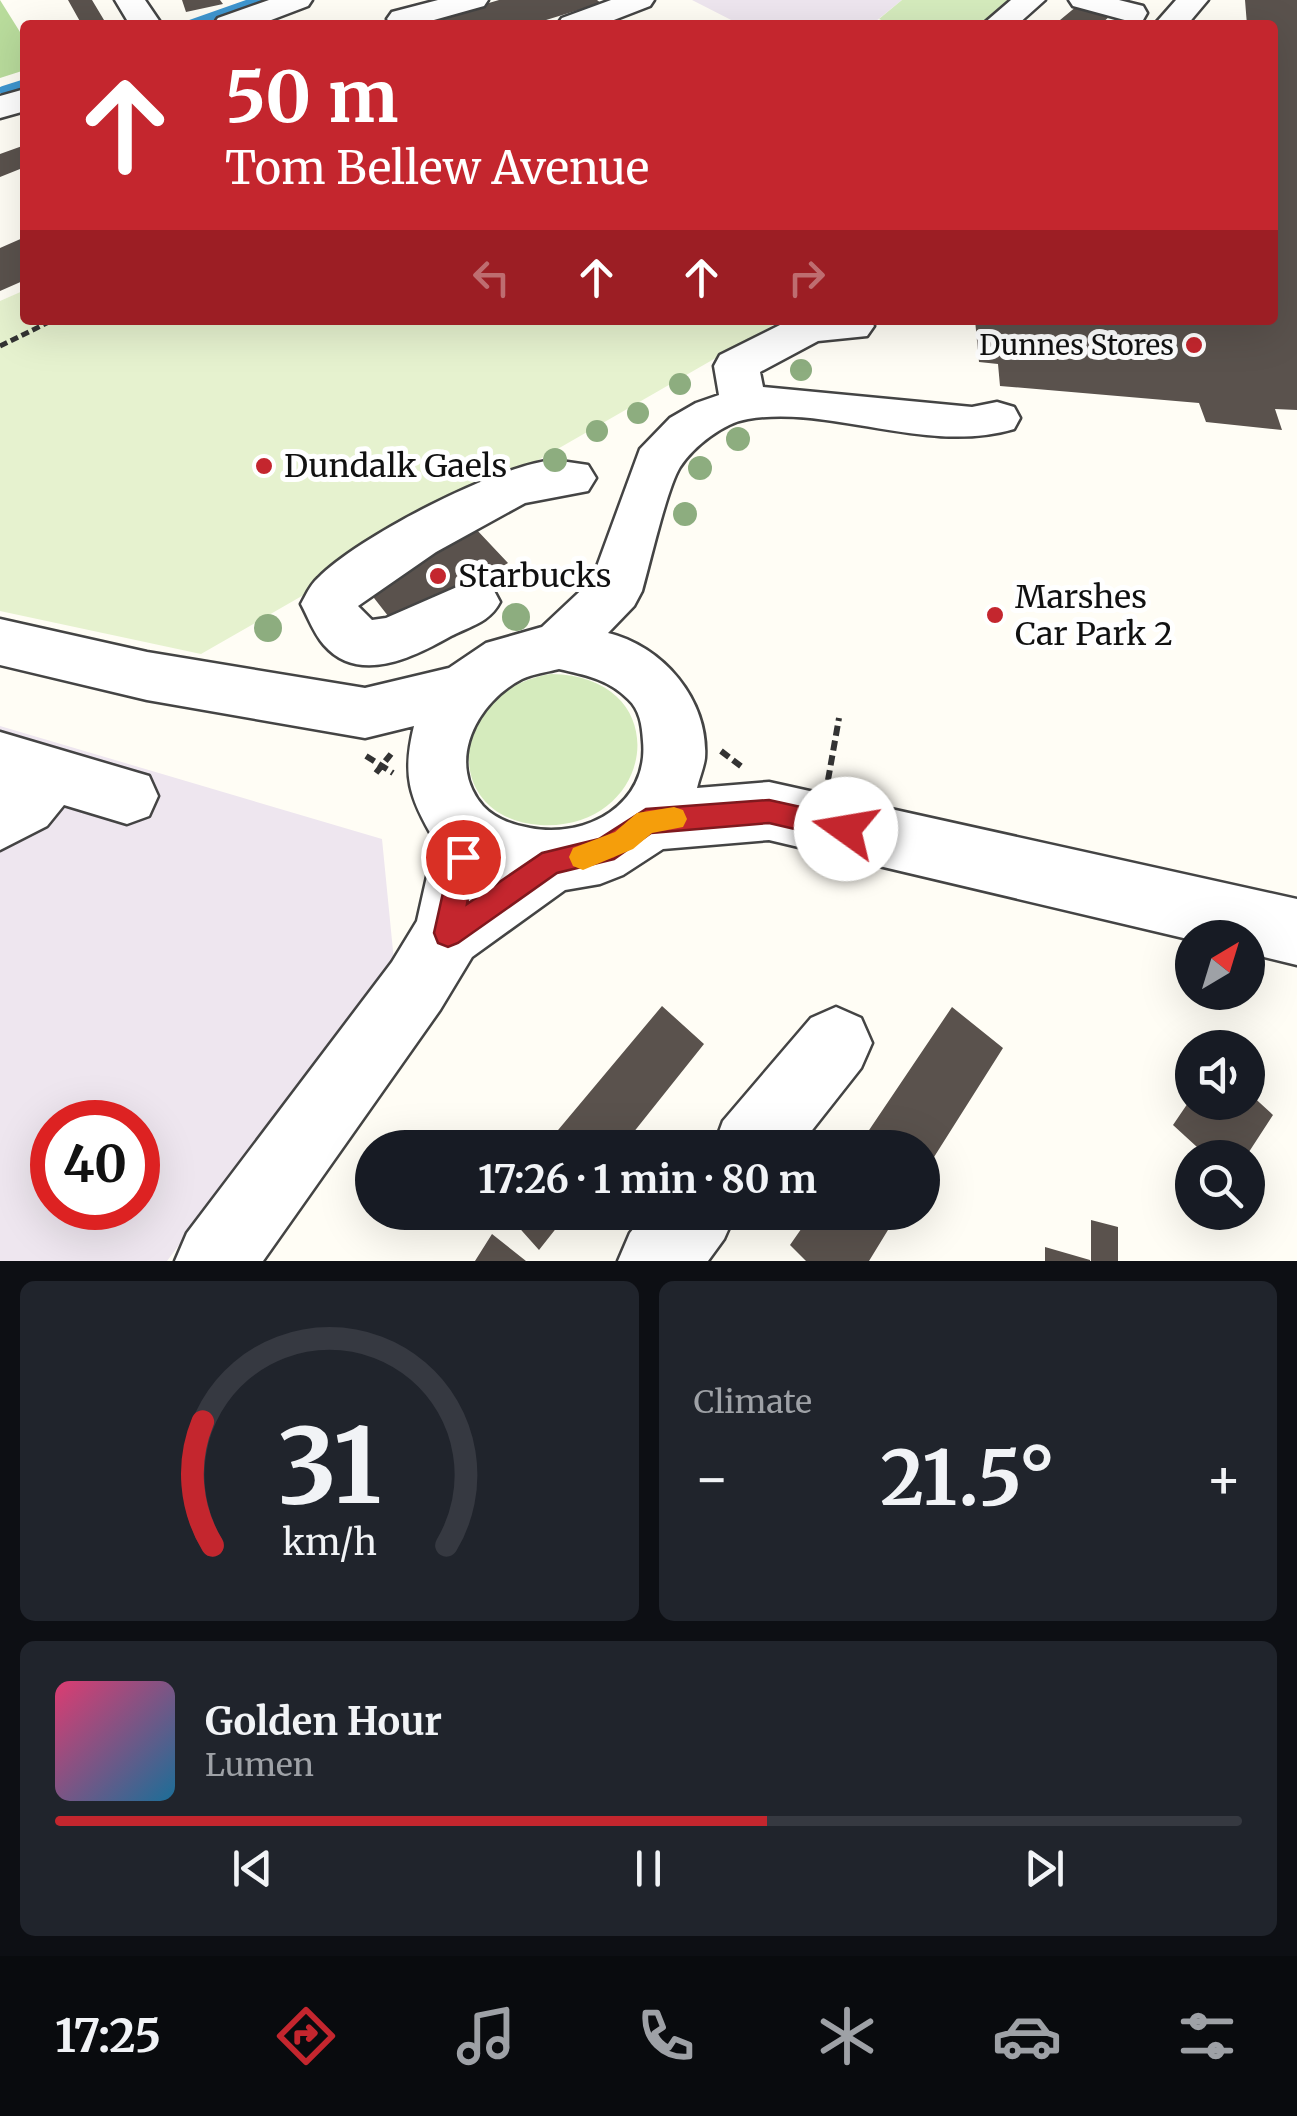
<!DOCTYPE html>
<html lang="en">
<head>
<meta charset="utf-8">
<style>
  body { margin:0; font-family:Merriweather,serif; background:#20242c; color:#f1f3f6; height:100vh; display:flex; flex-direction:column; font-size:38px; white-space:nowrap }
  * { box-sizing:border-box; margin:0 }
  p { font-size:32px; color:#9ea1a6 }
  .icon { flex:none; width:55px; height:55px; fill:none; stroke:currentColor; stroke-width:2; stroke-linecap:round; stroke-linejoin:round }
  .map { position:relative; height:1261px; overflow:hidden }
  .drawer { display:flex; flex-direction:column; gap:20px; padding:20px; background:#0d0f14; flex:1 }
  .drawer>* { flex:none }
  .guide { position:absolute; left:20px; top:20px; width:1258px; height:305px; border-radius:10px; box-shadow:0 10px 40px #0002; background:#c4262e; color:#fff; overflow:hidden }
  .needle { width:65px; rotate:38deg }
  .controls { position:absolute; left:1175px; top:920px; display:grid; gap:20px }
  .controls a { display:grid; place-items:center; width:90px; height:90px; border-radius:50%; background:#171b24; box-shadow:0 10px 40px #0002; font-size:50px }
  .speed { position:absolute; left:30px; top:1100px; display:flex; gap:20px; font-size:50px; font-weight:700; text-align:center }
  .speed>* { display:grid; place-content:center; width:130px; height:130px; border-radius:50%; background:#171b24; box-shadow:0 10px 40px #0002; line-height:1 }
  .speed .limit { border:15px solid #d22; background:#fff; color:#111 }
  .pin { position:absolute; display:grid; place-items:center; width:85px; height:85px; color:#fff; margin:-42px; border:5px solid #fff; border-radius:50%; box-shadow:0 2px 10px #0007 }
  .me { position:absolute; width:110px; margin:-55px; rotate:283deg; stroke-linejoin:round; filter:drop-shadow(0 0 8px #0008) }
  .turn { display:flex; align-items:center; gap:35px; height:210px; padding:0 40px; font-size:45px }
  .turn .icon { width:130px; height:130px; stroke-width:2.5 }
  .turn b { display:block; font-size:70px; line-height:85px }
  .lanes { display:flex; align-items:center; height:95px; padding:0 40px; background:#0003; justify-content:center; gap:50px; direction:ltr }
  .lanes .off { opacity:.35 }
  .big { font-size:75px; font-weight:700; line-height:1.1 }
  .drawer .widget { flex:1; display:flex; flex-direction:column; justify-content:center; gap:15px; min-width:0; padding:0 35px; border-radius:15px; background:#20242c }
  .drawer .dial { align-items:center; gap:0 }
  .dial svg { height:260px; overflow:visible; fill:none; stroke:#363941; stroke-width:7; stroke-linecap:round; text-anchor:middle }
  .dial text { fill:#f1f3f6; stroke:none }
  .song { display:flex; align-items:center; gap:30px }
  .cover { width:120px; height:120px; border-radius:15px; background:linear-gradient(135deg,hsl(340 70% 55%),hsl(200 70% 35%)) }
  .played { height:10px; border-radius:5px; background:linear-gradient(90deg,#c4262e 60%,#363941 60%) }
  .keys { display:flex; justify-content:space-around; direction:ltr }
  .heat { display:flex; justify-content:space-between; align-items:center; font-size:55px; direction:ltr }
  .drawer .tiles { flex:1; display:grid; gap:20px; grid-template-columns:1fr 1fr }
  .widget:last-child { grid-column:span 2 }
  .trip { position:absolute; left:355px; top:1130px; width:585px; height:100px; border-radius:50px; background:#171b24; box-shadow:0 10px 40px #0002; font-weight:700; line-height:100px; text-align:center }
  .menu { display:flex; height:160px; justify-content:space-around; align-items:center; background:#090b0e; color:#9ea1a6 }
  .menu .icon { width:70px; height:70px }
  .menu .active { color:#c4262e }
  .menu b { font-size:45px; color:#f1f3f6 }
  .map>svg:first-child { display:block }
  .industrial { fill:#eee6ef; fill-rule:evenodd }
  .green { fill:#d5ebbd }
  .forest { fill:#b9dc9c }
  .pitch { fill:#e6f2cf }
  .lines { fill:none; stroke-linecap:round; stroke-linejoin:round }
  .stream { stroke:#3f96cf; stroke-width:8 }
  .building { fill:#5a524d }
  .minor-casing { stroke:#444; stroke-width:5 }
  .path-far1 { stroke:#333; stroke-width:5; stroke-dasharray:8 4; stroke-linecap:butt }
  .path { stroke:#333; stroke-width:6; stroke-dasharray:10 5; stroke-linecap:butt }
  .minor { fill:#fff; fill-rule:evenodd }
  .tree { fill:#8dad7f }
  .route { fill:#c4262e; stroke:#7f191e; stroke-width:2.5 }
  .slow { fill:#f59e0b }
  .poi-dot { fill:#c4262e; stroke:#fff; stroke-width:4 }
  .labels { text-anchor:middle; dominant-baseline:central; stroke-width:10; stroke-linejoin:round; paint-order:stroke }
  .far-poi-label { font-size:28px; fill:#111; stroke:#fff; text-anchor:end }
  .poi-label { font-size:32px; fill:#111; stroke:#fff; text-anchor:start }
</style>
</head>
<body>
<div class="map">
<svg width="1297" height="1261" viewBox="0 0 1297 1261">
  <rect width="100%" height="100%" fill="#fffdf5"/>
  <!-- industrial -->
  <path class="industrial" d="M692,0H902L871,25H741Z
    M0,726L382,839L394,961L167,1261H0ZM52,1122H138V1208H52Z"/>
  <!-- green -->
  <path class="green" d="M902,0H1021L989,25H893L879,19Z
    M551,674C679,676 656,832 540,825C439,818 448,690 551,674Z"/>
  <!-- forest -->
  <path class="forest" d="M0,0L25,40V70L0,78Z"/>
  <!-- pitch -->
  <path class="pitch" d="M25,290V320H782L201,654L0,611V301Z"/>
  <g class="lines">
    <!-- stream -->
    <path class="stream" d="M187,25L258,0
      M3,90L25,83"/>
  </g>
  <!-- building -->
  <path class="building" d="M68,0H92L107,25H82Z
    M182,0H220L223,4L186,12Z
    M499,0H597L601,3L530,25H447L438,18Z
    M1245,0H1297V410L1275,409L1282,430L1206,422L1199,403L1000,386L998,364L979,362L975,320H1272V25H1247Z
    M1077,6L1110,16L1100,25H1054Z
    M25,145V167L0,177V154Z
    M25,237V280L0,291V248Z
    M475,528L508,563L399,630L367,589Z
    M662,1006L704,1044L621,1148H543Z
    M952,1007L1003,1048L922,1176V1148H857Z
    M1248,1092L1273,1115L1245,1158H1209L1173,1125L1192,1097V1102H1248Z
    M505,1212H569L539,1250Z
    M813,1212H899L869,1261H806L790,1245Z
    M1091,1220L1118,1227V1261H1091Z
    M492,1234L526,1261H475Z
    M1045,1247L1090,1260V1261H1045Z"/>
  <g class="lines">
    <defs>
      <path id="minor" d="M115,0H145L162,25H130Z
        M269,0H312L308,6L258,25H213L218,18Z
        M438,0H488L484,6L416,25H392L387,19L392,12Z
        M611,0H654L650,6L601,25H557L562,18Z
        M1011,0H1045L1017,25H982Z
        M1069,0H1119L1143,6L1147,13L1143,20L1132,22L1073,6Z
        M1176,0H1208L1187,25H1154Z
        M25,89V111L0,118V96Z
        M790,320H870L874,326L867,336L818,341L760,372L763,387L972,407L997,402L1014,407L1020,418L1014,429C926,455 832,405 748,419C723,423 694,446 680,467C667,488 650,563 642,591L634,606L608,633C662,646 709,699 705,758C704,767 699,779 697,788L769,782L1297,899V965L1248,953V938L1192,940L769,840L663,849L623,875L600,884L565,890L472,957L440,1010L263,1261H175L187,1233L392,962L417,921L435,841C409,798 402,775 414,726L365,738L147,700L0,665V619L147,652L365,688L449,668L486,643L542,627L592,580L640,449L670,418L696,403L719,395L714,366L720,355ZM559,669C585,675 608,679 628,699C640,710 642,725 643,741C649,804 587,839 530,828C513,825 495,819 483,806C445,762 477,702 522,679C533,674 547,672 559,669Z
        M554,460L588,465L596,478L588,491L525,503L436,552L358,606L372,620L386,618L473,580L492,587L500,602C490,622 471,626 451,636C414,657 359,685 324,645C314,634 308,617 301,604C306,595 310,585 318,578C358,537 497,465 554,460Z
        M0,732L149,776L158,796L149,816L127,824L64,805L47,826L0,850Z
        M836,1007L861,1018L872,1043L861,1068L798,1148H713L723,1121L811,1018Z
        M647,1212H736L724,1239L708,1261H618L630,1233Z"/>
    </defs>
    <!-- minor casing -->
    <use href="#minor" class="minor-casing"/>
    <!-- path-far1 -->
    <path class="path-far1" d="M0,346L53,320"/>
    <!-- path -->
    <path class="path" d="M721,751L742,767
      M366,756L393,773
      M376,773L391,754
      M828,780L839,718"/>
    <!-- minor -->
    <use href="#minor" class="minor"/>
  </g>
  <!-- trees -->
  <g class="tree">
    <circle cx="801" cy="370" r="11"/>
    <circle cx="680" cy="384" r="11"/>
    <circle cx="638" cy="413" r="11"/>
    <circle cx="597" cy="431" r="11"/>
    <circle cx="738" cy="439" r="12"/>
    <circle cx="555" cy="460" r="12"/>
    <circle cx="700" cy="468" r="12"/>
    <circle cx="685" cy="514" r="12"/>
    <circle cx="516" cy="617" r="14"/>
    <circle cx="268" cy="628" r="14"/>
  </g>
  <!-- route -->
  <path class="route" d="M769,800L846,817L855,820L859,829L855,837L846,841L769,823L651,833L614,859L557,873L458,943L448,947L438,943L434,933L453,848L463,845L472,848L476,857L467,904L542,853L599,839L646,809Z"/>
  <!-- slow -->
  <path class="slow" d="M674,807L683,810L687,819L683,827L652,833L633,849L583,870L573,866L569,857L573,848L615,832L637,813Z"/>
  <!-- markers -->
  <g class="poi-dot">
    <circle cx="1194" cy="345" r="10"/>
    <circle cx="264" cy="466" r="10"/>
    <circle cx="438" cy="576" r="10"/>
    <circle cx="995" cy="615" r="10"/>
  </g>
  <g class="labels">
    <!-- far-poi labels -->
    <g class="far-poi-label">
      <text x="1174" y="345">Dunnes Stores</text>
    </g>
    <!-- poi labels -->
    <g class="poi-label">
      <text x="284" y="466">Dundalk Gaels</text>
      <text x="458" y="576">Starbucks</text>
      <text x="1015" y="597">Marshes<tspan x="1015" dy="37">Car Park 2</tspan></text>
    </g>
  </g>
</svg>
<div class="controls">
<a><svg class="needle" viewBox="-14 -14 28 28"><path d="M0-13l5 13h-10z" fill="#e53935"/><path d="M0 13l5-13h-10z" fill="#9ea1a6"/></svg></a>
<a><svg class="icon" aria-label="sound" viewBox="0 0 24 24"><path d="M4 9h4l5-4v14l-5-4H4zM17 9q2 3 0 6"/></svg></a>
<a><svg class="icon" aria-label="search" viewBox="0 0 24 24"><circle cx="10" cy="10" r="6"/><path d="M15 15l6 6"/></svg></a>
</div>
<div class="speed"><div class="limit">40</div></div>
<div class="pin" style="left:463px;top:857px;background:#d93025"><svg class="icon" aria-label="arrive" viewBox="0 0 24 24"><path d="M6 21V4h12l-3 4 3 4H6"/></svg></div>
<svg class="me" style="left:846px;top:829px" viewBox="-20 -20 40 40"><circle r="19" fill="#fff"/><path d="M0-13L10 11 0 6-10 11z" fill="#c4262e"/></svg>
<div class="trip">17:26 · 1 min · 80 m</div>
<div class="guide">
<div class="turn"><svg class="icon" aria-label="ahead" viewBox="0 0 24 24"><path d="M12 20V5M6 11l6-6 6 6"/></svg><div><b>50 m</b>Tom Bellew Avenue</div></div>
<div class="lanes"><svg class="icon off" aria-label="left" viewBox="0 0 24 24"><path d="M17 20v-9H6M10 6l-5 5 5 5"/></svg><svg class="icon" aria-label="ahead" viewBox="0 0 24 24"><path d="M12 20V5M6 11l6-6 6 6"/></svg><svg class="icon" aria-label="ahead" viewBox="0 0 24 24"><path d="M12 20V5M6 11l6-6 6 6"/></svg><svg class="icon off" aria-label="right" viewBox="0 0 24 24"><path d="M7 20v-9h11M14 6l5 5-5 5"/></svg></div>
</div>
</div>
<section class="drawer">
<div class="tiles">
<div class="widget dial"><svg viewBox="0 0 100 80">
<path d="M14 69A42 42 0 1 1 86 69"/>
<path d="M14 69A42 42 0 0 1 11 31" stroke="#c4262e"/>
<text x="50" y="56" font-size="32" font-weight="700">31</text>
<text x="50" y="72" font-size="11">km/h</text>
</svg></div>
<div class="widget"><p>Climate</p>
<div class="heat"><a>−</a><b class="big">21.5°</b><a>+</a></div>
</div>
<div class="widget">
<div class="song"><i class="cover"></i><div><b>Golden Hour</b><p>Lumen</p></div></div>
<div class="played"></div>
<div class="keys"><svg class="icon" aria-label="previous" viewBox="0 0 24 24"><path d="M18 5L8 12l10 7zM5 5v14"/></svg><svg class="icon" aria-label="pause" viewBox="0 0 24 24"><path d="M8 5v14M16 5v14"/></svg><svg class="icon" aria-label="next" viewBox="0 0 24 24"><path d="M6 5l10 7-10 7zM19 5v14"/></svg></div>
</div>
</div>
</section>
<nav class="menu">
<b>17:25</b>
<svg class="icon active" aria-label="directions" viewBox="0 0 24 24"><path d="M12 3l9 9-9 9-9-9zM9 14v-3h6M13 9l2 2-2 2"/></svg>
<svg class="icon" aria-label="music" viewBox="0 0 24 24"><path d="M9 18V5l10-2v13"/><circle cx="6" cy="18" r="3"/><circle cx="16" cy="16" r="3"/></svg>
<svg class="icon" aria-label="phone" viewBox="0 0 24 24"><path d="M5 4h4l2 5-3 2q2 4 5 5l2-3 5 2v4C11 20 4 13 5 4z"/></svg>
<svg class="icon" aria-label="climate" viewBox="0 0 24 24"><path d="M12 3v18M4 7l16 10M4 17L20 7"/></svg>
<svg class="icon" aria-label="car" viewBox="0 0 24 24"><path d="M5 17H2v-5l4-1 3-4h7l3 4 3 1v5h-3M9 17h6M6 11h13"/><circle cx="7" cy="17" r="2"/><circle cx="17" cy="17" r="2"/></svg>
<svg class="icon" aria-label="filters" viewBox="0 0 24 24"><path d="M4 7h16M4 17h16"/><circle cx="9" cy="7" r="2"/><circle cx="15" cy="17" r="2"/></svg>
</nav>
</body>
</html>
